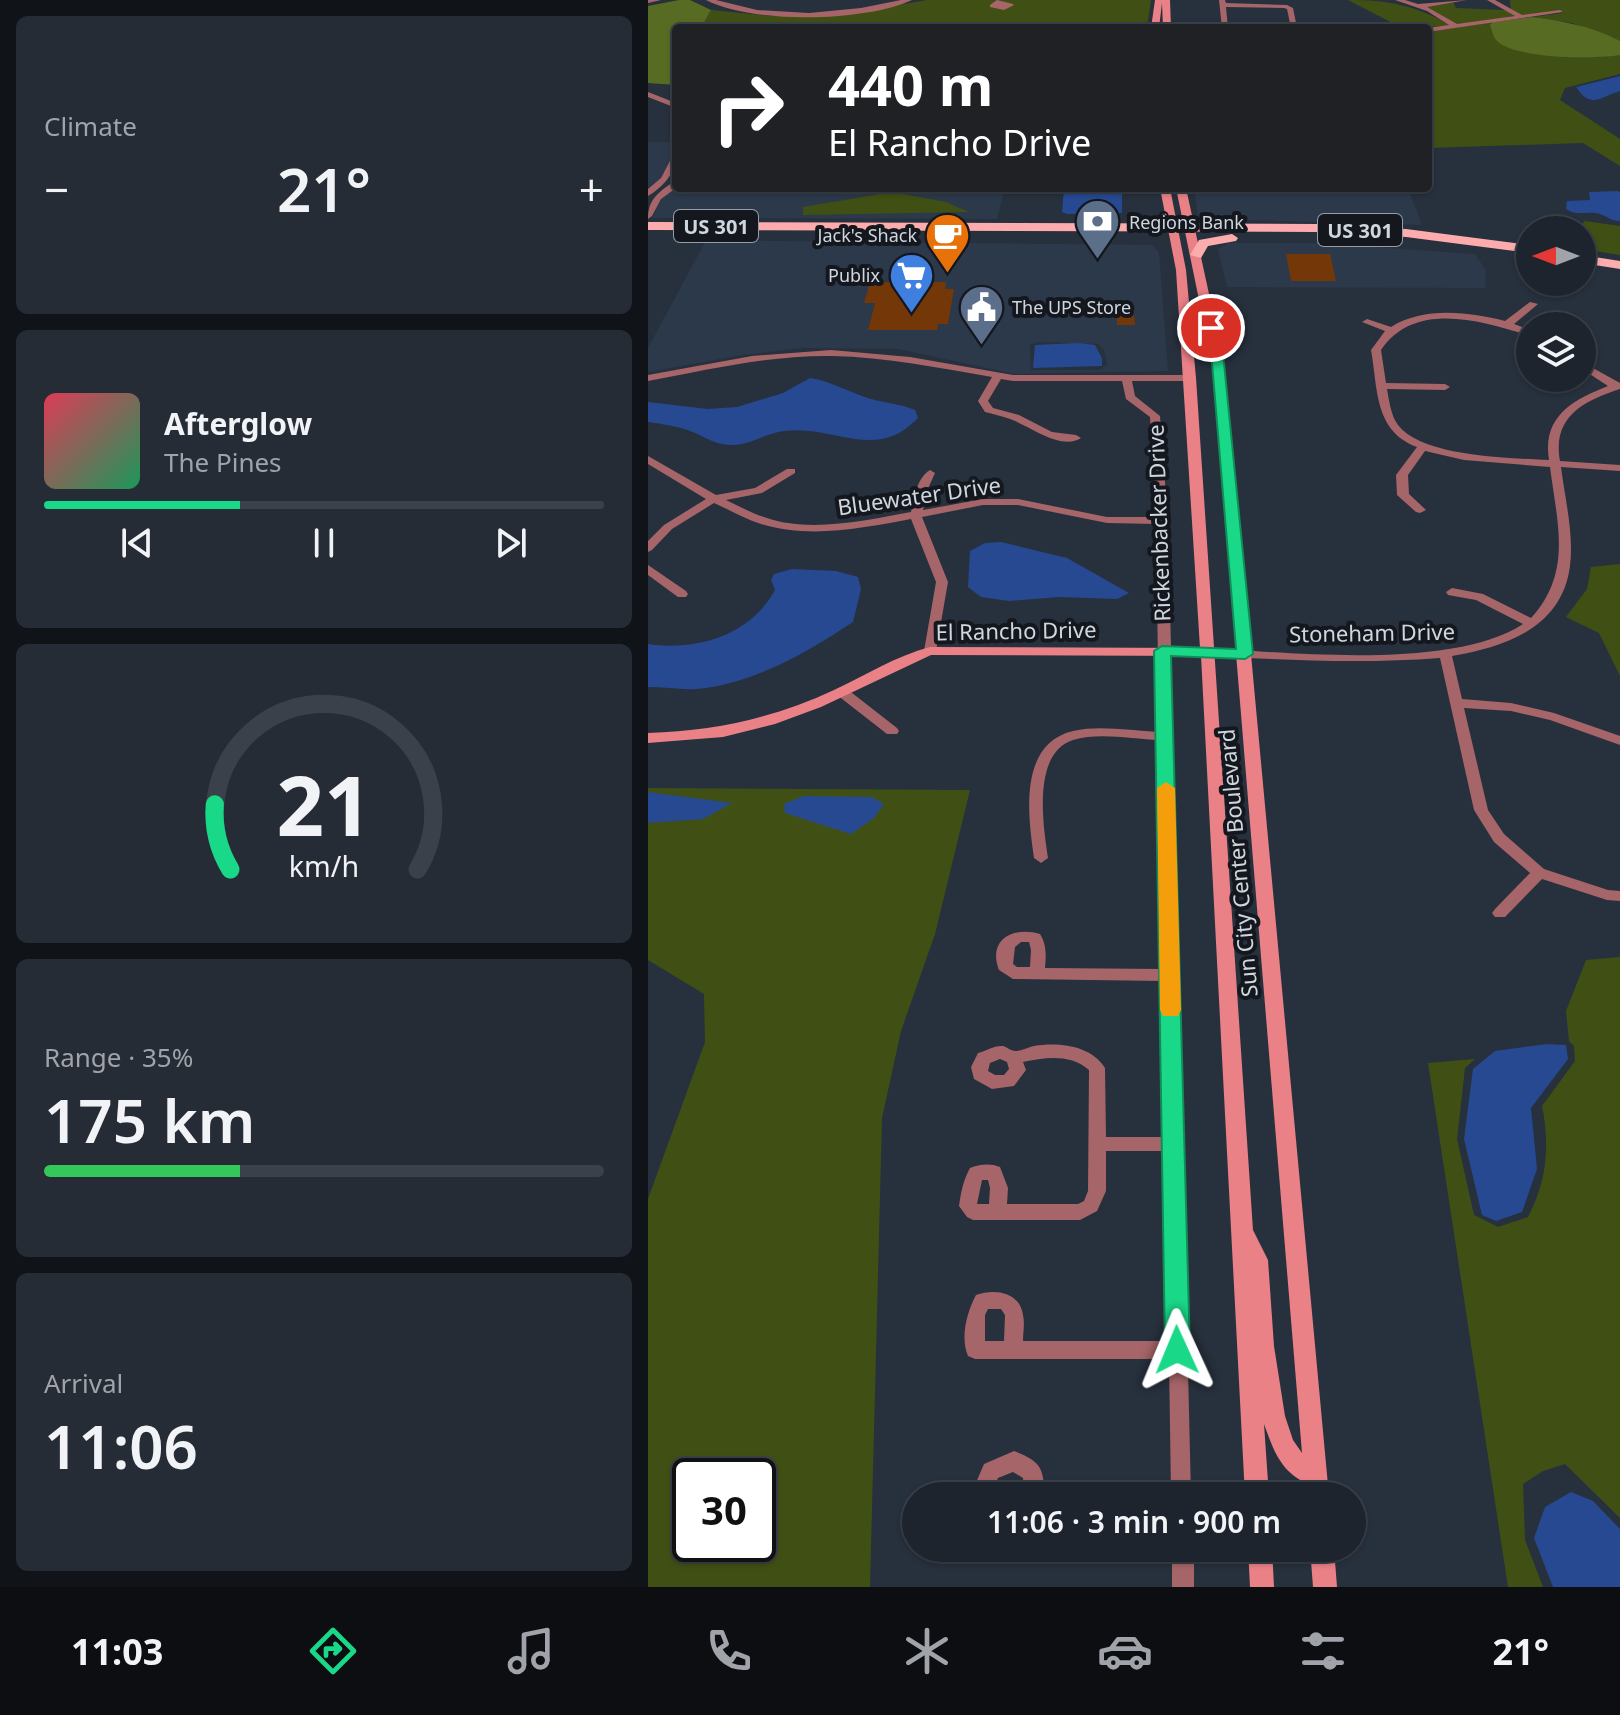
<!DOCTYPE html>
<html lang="en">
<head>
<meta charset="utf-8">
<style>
  body { margin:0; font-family:"Noto Sans",sans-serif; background:#252c36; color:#f1f3f6; height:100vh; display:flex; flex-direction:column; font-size:30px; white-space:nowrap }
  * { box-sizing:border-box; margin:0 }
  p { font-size:26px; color:#a0a4aa }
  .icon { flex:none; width:44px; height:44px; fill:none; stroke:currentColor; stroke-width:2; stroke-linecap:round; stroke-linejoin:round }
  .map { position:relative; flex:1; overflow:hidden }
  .sheet { display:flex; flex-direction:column; gap:16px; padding:16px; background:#101419; width:648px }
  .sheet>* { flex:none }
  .guide { position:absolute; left:24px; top:24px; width:760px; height:168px; border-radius:8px; box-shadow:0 2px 6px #0004,0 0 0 2px #3b414a; background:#202124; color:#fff; overflow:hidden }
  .needle { width:52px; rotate:270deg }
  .tools { position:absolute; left:868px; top:216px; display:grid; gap:16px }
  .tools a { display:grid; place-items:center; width:80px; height:80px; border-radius:50%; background:#1d242e; box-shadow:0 2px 6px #0004,0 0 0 2px #3b414a; font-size:40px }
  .speed { position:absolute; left:24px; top:1458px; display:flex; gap:16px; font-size:40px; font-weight:700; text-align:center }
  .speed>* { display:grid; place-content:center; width:104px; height:104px; border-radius:50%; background:#1d242e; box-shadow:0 2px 6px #0004,0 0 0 2px #3b414a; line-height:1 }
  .speed .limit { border:4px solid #111; border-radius:12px; background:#fff; color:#111 }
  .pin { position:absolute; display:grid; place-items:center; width:68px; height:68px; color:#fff; margin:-34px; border:4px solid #fff; border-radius:50%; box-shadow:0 2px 8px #0007 }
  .me { position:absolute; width:88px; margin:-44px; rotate:359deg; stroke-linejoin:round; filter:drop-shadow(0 0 6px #0008) }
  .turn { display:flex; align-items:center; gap:28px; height:168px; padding:0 24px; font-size:36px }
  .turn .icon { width:104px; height:104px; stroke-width:2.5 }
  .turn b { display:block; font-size:56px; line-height:68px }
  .big { font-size:60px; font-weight:600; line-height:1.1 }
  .sheet .tile { flex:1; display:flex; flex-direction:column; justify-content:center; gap:12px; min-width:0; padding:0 28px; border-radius:12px; background:#252c36 }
  .sheet .dial { align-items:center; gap:0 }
  .dial svg { height:208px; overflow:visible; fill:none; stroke:#3b414a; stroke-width:7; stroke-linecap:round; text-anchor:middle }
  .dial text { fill:#f1f3f6; stroke:none }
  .song { display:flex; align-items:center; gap:24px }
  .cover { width:96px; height:96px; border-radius:12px; background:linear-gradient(135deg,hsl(350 70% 55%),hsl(150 70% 35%)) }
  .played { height:8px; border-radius:4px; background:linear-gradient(90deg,#19d989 35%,#3b414a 35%) }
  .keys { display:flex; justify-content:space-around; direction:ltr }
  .heat { display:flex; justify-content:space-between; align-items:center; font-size:44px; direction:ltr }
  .charge { height:12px; border-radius:6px; background:linear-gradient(90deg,#34c759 35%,#3b414a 0) }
  .trip { position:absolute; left:254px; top:1482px; width:464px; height:80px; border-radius:40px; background:#1d242e; box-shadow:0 2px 6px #0004,0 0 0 2px #3b414a; font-weight:600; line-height:80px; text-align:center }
  .dock { display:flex; height:128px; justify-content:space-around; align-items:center; background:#0c0e12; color:#a0a4aa }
  .dock .icon { width:56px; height:56px }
  .dock .on { color:#19d989 }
  .dock b { font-size:36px; color:#f1f3f6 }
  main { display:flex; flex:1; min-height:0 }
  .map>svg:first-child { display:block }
  .built { fill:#2b394b; fill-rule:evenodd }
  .green { fill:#405014; fill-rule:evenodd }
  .forest { fill:#586b22 }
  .water { fill:#274992 }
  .building { fill:#743707 }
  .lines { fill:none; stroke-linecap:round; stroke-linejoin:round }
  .street { fill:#a66568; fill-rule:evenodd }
  .secondary { fill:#e98187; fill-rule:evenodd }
  .primary { fill:#fdacae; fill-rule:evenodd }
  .route { fill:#19d989; stroke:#108d59; stroke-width:2 }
  .slow { fill:#f59e0b }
  .labels { text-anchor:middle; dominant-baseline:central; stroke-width:8; stroke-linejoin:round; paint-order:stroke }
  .far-poi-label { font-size:18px; fill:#cfd6de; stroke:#14181e; text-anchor:start }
  .shield { fill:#14181e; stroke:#979da4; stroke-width:2 }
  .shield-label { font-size:20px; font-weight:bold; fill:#cfd6de }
  .street-label { font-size:22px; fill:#cfd6de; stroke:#14181e }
</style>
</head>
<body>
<main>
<section class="sheet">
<div class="tile"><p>Climate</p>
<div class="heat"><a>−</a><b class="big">21°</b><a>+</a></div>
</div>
<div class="tile">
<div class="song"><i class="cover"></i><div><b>Afterglow</b><p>The Pines</p></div></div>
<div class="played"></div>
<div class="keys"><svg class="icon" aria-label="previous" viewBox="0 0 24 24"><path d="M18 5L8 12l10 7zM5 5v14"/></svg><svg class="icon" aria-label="pause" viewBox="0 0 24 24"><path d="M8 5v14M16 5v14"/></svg><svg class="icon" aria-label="next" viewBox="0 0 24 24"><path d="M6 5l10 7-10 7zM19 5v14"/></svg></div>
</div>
<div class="tile dial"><svg viewBox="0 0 100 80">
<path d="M14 69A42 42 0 1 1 86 69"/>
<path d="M14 69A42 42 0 0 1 8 44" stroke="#19d989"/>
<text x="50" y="56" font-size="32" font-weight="700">21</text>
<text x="50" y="72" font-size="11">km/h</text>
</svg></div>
<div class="tile"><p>Range · 35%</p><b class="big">175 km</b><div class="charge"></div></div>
<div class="tile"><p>Arrival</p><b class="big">11:06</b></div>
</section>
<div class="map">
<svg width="972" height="1587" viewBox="0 0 972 1587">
  <rect width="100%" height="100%" fill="#27303d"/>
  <!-- built -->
  <path class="built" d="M0,142H28V150L12,179L0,189Z
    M28,188H357L349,219L4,218L14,198Z
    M546,188H760L774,225L559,219L550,216Z
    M58,240L504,245L511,252L520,371L367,374L250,349L155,348L95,355L0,372V348ZM391,342L450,344L456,350L459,365L451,370H383L382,345Z
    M580,243H673L827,254L837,269L838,279L837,288L579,287L570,249Z"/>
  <!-- green -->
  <path class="green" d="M279,0H503L499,28H53L63,10L124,16L192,15Z
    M700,0C740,0 768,5 803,26L754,28Z
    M862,0H972V41L924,23L884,17L915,13L913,11L875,16L863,10Z
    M805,2L808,8L857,10L867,16L809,25L774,7Z
    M845,22C838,62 947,57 972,55V74L917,88L912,100L972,139V166L935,143L780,148V32Z
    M244,192L298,202L321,212L155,215V207Z
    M937,221L972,226V255L934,249V230H904L930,228Z
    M972,564V676L951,633L918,617L939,589L943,567Z
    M0,788L322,790L287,934L253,1031L234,1118L222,1587H0V1199L57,1042L56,994L0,960ZM42,1476H110V1544H42Z
    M972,957V1518L917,1464L895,1471L875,1484L877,1540L895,1587H860L780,1063L827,1059L817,1068L809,1139L826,1215L850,1227L880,1217C899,1181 902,1145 894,1106L927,1061L926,1046L921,1041L918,1011L938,960Z"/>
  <!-- forest -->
  <path class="forest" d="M31,0H42L63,10L53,28H28V85L0,83V6Z
    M884,17C915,21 943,26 972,41V55C949,59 858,60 846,37C844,33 844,29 842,25L845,22Z"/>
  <!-- water -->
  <path class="water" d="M972,76V91C950,98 943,109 928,87Z
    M416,188H474V213L419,214L414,212Z
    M969,191L972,192V221C962,221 961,217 952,214C940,210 929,217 918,209L919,201L942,200L941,192Z
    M431,343L447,345L454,358V366L385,368L387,345Z
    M162,378C184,381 202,393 223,399C238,403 253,404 267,410L270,418C227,463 187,424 136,431C118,433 101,446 83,445C67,445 56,436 42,431C29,426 14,424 0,422V402L60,409L89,407L135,393Z
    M353,542L419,558L481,593L469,599L411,597L361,601L333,597L320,587L322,551L337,543Z
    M144,569L188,571L210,577L213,589L205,622C160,652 105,684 49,689C33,690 16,687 0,687V644C48,651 102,636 127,590L123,580L126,574Z
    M0,792L84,803L55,819L0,823Z
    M156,796L224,797L236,804L226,818L203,834L137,813L136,804Z
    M899,1044L918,1045L920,1059L883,1108L889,1169L874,1212L848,1221L834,1215L816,1139L825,1069L847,1051Z
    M923,1492L945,1501L972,1529V1587H905L886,1538L897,1507Z"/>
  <!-- building -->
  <path class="building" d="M638,254H682L688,281H643Z
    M222,282H298L297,289H306L300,324H290L289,330H220L227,303H216Z
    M474,304H485L487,325H469V306Z"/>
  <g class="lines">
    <!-- street -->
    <path class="street" d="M0,0H13L0,3Z
      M58,0H68L109,10L161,13L213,8L253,0H264C217,22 104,24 58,0Z
      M349,0L365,4L366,5L356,10L342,7V5Z
      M571,0H577L578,3L639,5L645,8L649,28H643L639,9L636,8L578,7L580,28H574Z
      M747,0H757L770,4L819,0L779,7L809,24L867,16L839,0H847L874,15L912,10L915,12L780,32V28L801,25L779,11Z
      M0,92L28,103V108L0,97Z
      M28,155C28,173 15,187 0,196V189L13,178L24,157Z
      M25,182H28V188L13,199L4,216L0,219C0,199 10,193 25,182Z
      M882,302L890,304L866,324L882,330V336C834,321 767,300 733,350L738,383L797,384L802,387L797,390L739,389C741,400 743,416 750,425C774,457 863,458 901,460C894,417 924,400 960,386L934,369V362L972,383V389C935,401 904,417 912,461L972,465V471L913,467C917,499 926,534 922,566C914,628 857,647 804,656L814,699L863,703L906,713L972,736V745L902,720L863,711L816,708L840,810L856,834L896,869L960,890L972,891V901L959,900L894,879L857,917H847L844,913L847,909L882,873L846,842L826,810L792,658C714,664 637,660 560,656L554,652L560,648C643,653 805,670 875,624L828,600L800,595L798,592L804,588L835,594L883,618C925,572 909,523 902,467L816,460L777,451L760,475L761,494L778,510L772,513L768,512L749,495L748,475L769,447C726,431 730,389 723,350L737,331L714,322L719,319L743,327C776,306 822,312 857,321Z
      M183,350L262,357L365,375H542L547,378L542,381H484L487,396L512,416L520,521L543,1496H523L521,1359H327L320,1356C312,1337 319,1312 328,1295C347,1288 372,1292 375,1315C377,1323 375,1333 375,1341H520L518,1151H458V1191L449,1211L432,1220H325L319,1217L311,1206C313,1192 315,1181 322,1168C331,1164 343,1163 352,1167L360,1188L359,1204H430L436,1201L440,1191L441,1070C423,1054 398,1057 375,1062L378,1070L366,1086L344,1089L326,1079L323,1067L330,1053C338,1051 347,1045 355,1046C359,1047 363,1051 367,1051C373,1051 381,1047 386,1046C410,1042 443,1045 457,1068L458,1137H517L515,981L365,979L351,970C339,939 366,926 392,934C399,946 398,955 397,968L515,969L512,740C484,739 451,732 425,740C384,753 395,825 400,858L393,863L386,858C380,816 370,744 425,731C453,725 483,731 511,732L508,524L459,523L370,505H335L274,517L300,582L288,651L282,655L276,651L288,582L263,519C214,528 162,539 113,524C97,519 82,510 66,503L24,529L4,550L0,552V541L16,525L58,499L0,464V456L68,495L107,488L139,469H147V473L114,493L78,500C91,506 105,514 119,518C163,533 219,520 263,512C266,497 269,478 282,470L287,473L278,493L275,510L335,499H370L459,517H508L502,417L478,399L474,381H365L353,379L340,401L345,408L371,415L404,432L428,435L433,438C413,451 382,426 362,419C354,416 345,414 337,412L330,401L344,377C291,368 238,357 184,356C122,355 60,370 0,381V375L104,356ZM373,942H381L383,950L382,967H369L365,964L367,947ZM352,1059L359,1062L361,1069L356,1075H347L340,1071L342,1063ZM334,1180H340L342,1188L341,1204H329ZM340,1309H353L357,1315L356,1341H337V1315Z
      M0,565L38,591L40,594L38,597H30L0,575Z
      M194,688L199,689L249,728L251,731L249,734H239L189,695L187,692L189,689Z
      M366,1451C394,1462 395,1468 397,1496H377L375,1478L365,1472L350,1478L347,1485L352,1496H331L327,1485L336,1464Z
      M524,1548H546V1587H524Z"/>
    <!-- secondary -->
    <path class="secondary" d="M507,0H522L523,28H515L514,3L511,28H503Z
      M512,188H522L538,270L548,378L605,1230L620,1260L626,1346L637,1416L645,1440L654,1453L564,363L528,188H538L576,363L681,1496H657L656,1482C632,1470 625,1449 616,1424L621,1496H597L553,656L283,655L173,707L127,724L75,737L0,743V733C66,731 126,718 186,690C218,675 248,656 282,647L552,648L528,270Z
      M600,1548H624L626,1587H602Z
      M662,1548H686L689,1587H665Z"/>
    <!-- primary -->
    <path class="primary" d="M0,222L669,224L758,229L882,245V253L758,237L669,232L0,230Z
      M584,234L590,238L588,241L560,246L553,258L542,255L551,240Z
      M934,255L972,261V269L934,263Z"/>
  </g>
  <!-- route -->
  <path class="route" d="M563,324L569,328L576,363L605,654L597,659L523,656L542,1350L538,1358L529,1362L521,1358L517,1350L506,651L514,646L588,649L564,363L557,328Z"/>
  <!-- slow -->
  <path class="slow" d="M518,782L527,788L533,1010L530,1016H515L512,1010L509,788Z"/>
  <!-- icons -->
  <defs>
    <symbol id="bank-pin" viewBox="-11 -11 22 30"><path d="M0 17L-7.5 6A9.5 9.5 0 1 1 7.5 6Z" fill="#5c6f8a" stroke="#14181e"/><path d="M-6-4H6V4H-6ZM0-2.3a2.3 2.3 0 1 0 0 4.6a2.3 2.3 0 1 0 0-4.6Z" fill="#fff"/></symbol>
    <symbol id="cafe-pin" viewBox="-11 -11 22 30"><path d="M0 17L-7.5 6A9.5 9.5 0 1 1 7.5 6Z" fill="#e8710a" stroke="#14181e"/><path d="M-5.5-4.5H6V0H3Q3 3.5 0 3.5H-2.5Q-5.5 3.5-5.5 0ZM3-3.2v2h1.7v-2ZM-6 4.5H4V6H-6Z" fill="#fff"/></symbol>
    <symbol id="supermarket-pin" viewBox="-11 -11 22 30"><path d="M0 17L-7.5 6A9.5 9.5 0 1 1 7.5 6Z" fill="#3f7fe0" stroke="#14181e"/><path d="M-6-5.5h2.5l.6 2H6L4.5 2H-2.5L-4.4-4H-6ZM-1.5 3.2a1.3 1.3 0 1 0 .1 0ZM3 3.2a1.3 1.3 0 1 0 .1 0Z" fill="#fff"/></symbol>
    <symbol id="civic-pin" viewBox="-11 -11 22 30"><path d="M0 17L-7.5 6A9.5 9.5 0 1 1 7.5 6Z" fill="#5c6f8a" stroke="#14181e"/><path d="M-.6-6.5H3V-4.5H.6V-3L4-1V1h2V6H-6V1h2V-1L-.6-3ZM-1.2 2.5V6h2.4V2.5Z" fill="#fff"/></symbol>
  </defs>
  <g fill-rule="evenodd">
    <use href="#bank-pin" x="424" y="196" width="51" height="69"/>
    <use href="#cafe-pin" x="274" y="210" width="51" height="69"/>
    <use href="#supermarket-pin" x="238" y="250" width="51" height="69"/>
    <use href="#civic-pin" x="308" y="282" width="51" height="69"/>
  </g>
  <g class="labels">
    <!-- far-poi labels -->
    <g class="far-poi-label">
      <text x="481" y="222">Regions Bank</text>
      <text x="269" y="235" text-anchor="end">Jack's Shack</text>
      <text x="232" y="275" text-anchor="end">Publix</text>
      <text x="364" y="307">The UPS Store</text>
    </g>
    <!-- shield labels -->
    <g class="shield">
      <rect x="26" y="210" width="84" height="32" rx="6"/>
      <rect x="670" y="214" width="84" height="32" rx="6"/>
    </g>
    <g class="shield-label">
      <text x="68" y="226">US 301</text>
      <text x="712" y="230">US 301</text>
    </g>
    <!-- street labels -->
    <g class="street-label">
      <text transform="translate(271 495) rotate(-8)">Bluewater Drive</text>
      <text transform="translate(510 523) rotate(-92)">Rickenbacker Drive</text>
      <text transform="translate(368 630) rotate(-1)">El Rancho Drive</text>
      <text transform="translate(724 632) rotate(-1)">Stoneham Drive</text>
      <text transform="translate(589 863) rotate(-95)">Sun City Center Boulevard</text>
    </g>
  </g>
</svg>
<div class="tools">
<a><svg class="needle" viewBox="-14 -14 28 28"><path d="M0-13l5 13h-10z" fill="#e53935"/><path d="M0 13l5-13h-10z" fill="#a0a4aa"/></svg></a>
<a><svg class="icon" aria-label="layers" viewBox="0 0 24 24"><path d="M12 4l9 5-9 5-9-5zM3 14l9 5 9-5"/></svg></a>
</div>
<div class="speed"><div class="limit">30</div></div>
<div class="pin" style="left:563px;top:328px;background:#d93025"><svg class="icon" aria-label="arrive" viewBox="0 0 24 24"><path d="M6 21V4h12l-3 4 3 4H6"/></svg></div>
<svg class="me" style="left:529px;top:1350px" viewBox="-20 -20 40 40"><path d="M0-17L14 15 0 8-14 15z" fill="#19d989" stroke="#fff" stroke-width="4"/></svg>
<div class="trip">11:06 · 3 min · 900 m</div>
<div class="guide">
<div class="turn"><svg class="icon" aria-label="right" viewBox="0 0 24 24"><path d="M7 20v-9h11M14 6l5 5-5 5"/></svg><div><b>440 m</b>El Rancho Drive</div></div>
</div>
</div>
</main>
<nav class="dock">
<b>11:03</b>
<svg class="icon on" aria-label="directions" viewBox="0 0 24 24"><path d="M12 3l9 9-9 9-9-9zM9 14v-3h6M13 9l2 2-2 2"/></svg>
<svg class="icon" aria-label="music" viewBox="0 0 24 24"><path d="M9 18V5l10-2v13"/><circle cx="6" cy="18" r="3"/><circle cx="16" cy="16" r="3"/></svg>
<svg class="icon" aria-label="phone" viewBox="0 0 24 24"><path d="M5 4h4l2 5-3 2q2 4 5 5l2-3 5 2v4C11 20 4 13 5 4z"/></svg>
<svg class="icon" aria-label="climate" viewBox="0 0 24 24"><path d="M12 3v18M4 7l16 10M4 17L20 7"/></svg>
<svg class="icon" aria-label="car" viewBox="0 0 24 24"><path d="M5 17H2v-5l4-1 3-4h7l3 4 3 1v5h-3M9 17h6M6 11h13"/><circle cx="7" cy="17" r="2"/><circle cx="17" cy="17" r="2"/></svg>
<svg class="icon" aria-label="filters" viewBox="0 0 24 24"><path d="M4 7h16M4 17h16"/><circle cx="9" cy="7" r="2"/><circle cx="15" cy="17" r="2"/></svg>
<b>21°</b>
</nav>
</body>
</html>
